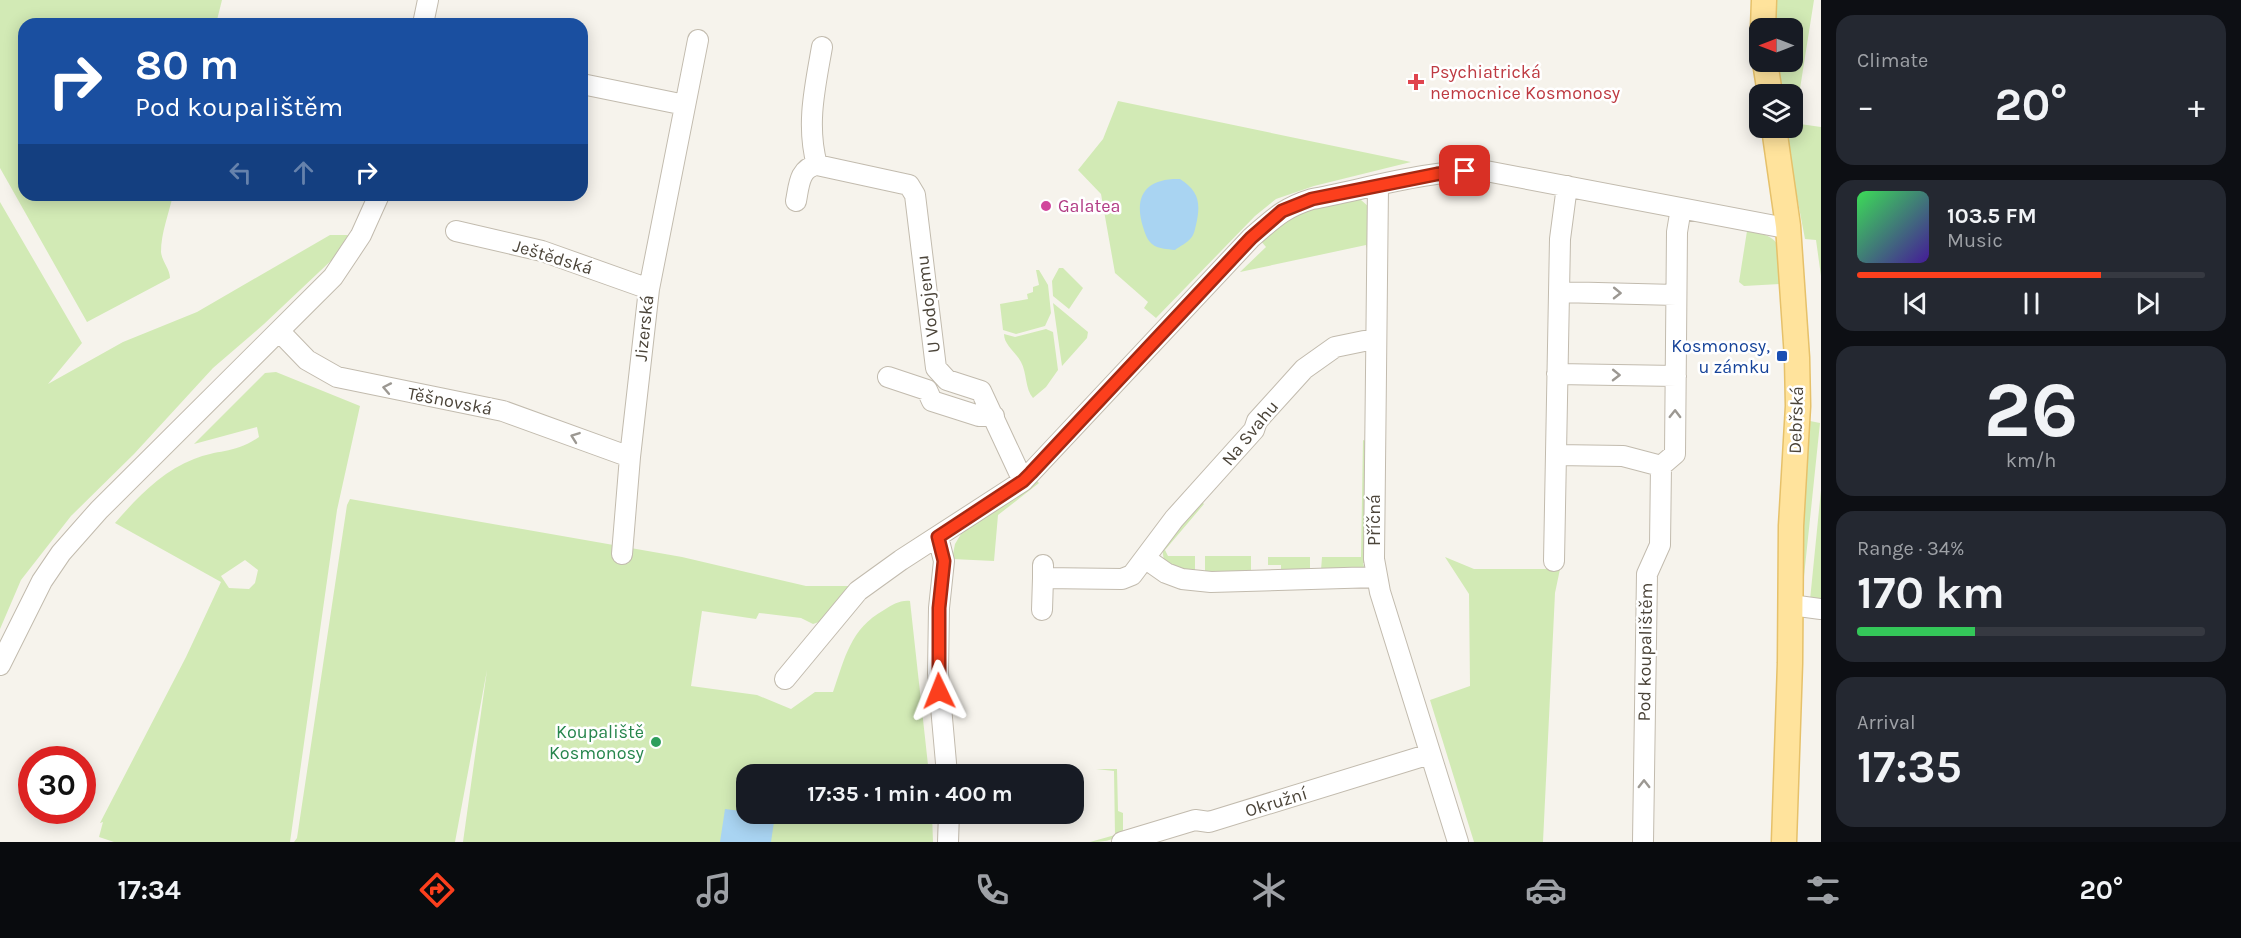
<!DOCTYPE html>
<html lang="en">
<head>
<meta charset="utf-8">
<style>
  body { margin:0; font-family:Karla,sans-serif; background:#242831; color:#f1f3f6; height:100vh; display:flex; flex-direction:column; font-size:22px; white-space:nowrap }
  * { box-sizing:border-box; margin:0 }
  p { font-size:20px; color:#9ea1a6 }
  .icon { flex:none; width:33px; height:33px; fill:none; stroke:currentColor; stroke-width:2; stroke-linecap:round; stroke-linejoin:round }
  .map { position:relative; flex:1; overflow:hidden }
  .sheet { display:flex; flex-direction:column; gap:15px; padding:15px; background:#0d0f14; width:420px }
  .sheet>* { flex:none }
  .banner { position:absolute; left:18px; top:18px; width:570px; height:183px; border-radius:18px; box-shadow:0 3px 15px #0003; background:#1a4fa0; color:#fff; overflow:hidden }
  .needle { width:39px; rotate:270deg }
  .fabs { position:absolute; left:1749px; top:18px; display:grid; gap:12px }
  .fabs a { display:grid; place-items:center; width:54px; height:54px; border-radius:12px; background:#171b24; box-shadow:0 3px 15px #0003; font-size:30px }
  .speed { position:absolute; left:18px; top:746px; display:flex; gap:12px; font-size:30px; font-weight:700; text-align:center }
  .speed>* { display:grid; place-content:center; width:78px; height:78px; border-radius:50%; background:#171b24; box-shadow:0 3px 15px #0003; line-height:1 }
  .speed .limit { border:9px solid #d22; background:#fff; color:#111 }
  .pin { position:absolute; display:grid; place-items:center; width:51px; height:51px; color:#fff; margin:-26px; border-radius:12px; box-shadow:0 3px 9px #0006 }
  .me { position:absolute; width:66px; margin:-33px; rotate:358deg; stroke-linejoin:round; filter:drop-shadow(0 0 4px #0008) }
  .turn { display:flex; align-items:center; gap:21px; height:126px; padding:0 18px; font-size:27px }
  .turn .icon { width:78px; height:78px; stroke-width:2.5 }
  .turn b { display:block; font-size:42px; line-height:51px }
  .lanes { display:flex; align-items:center; height:57px; padding:0 18px; background:#0003; justify-content:center; gap:30px; direction:ltr }
  .lanes .off { opacity:.35 }
  .big { font-size:45px; font-weight:700; line-height:1.1 }
  .sheet .tile { flex:1; display:flex; flex-direction:column; justify-content:center; gap:9px; min-width:0; padding:0 21px; border-radius:18px; background:#242831 }
  .sheet .dial { align-items:center; gap:0 }
  .dial b { font-size:78px; line-height:1 }
  .song { display:flex; align-items:center; gap:18px }
  .cover { width:72px; height:72px; border-radius:9px; background:linear-gradient(135deg,hsl(130 70% 55%),hsl(260 70% 35%)) }
  .played { height:6px; border-radius:3px; background:linear-gradient(90deg,#fc3f1d 70%,#363941 70%) }
  .keys { display:flex; justify-content:space-around; direction:ltr }
  .heat { display:flex; justify-content:space-between; align-items:center; font-size:33px; direction:ltr }
  .charge { height:9px; border-radius:4px; background:linear-gradient(90deg,#34c759 34%,#363941 0) }
  .trip { position:absolute; left:736px; top:764px; width:348px; height:60px; border-radius:18px; background:#171b24; box-shadow:0 3px 15px #0003; font-weight:700; line-height:60px; text-align:center }
  .tabs { display:flex; height:96px; justify-content:space-around; align-items:center; background:#090b0e; color:#9ea1a6 }
  .tabs .icon { width:42px; height:42px }
  .tabs .current { color:#fc3f1d }
  .tabs b { font-size:27px; color:#f1f3f6 }
  main { display:flex; flex:1; min-height:0 }
  .map>svg:first-child { display:block }
  .green { fill:#d2eab5; fill-rule:evenodd }
  .water { fill:#a9d4f2 }
  .lines { fill:none; stroke-linecap:round; stroke-linejoin:round }
  .minor-casing { stroke:#c2bbae; stroke-width:22 }
  .major-casing { stroke:#e6c16a; stroke-width:27 }
  .minor { stroke:#fff; stroke-width:20 }
  .major { stroke:#ffe39c; stroke-width:24 }
  .oneway { stroke:#9c9892 }
  .route-casing { stroke:#a42913; stroke-width:15 }
  .route { stroke:#fc3f1d; stroke-width:10 }
  .health-dot { fill:#e0444e; stroke:#fff; stroke-width:2 }
  .hotel-dot { fill:#d1479c; stroke:#fff; stroke-width:2 }
  .transit-dot { fill:#1a4fb4; stroke:#fff; stroke-width:2 }
  .leisure-dot { fill:#2e9e5b; stroke:#fff; stroke-width:2 }
  .labels { text-anchor:middle; dominant-baseline:central; stroke-width:5; stroke-linejoin:round; paint-order:stroke }
  .health-label { font-size:18px; fill:#be3a42; stroke:#fff; text-anchor:start }
  .hotel-label { font-size:18px; fill:#b23c85; stroke:#fff; text-anchor:start }
  .street-label { font-size:18px; fill:#4b4439; stroke:#fff }
  .transit-label { font-size:18px; fill:#164399; stroke:#fff; text-anchor:end }
  .leisure-label { font-size:18px; fill:#27864d; stroke:#fff; text-anchor:end }
</style>
</head>
<body>
<main>
<div class="map">
<svg width="1821" height="842" viewBox="0 0 1821 842">
  <rect width="100%" height="100%" fill="#f6f3ec"/>
  <!-- green -->
  <path class="green" d="M0,0H222L216,24H24V195H173C169,213 161,233 161,252C162,262 170,269 170,278L87,322L0,168Z
    M1774,0H1814L1799,95L1779,92L1774,62H1792V28H1771Z
    M1118,101L1411,162L1314,186L1276,199L1255,216L1156,318L1144,308L1148,302L1115,273L1101,194L1078,170L1103,139Z
    M1793,123L1821,127V276L1816,240L1805,239L1784,128H1792Z
    M1355,199L1361,200L1369,207L1371,245L1367,249L1366,245L1240,272L1266,247L1260,240L1293,213Z
    M0,202L82,343L48,384L123,342L197,312L330,235H348L336,256L264,324L213,368L134,454L71,516L21,580L0,629Z
    M1747,231C1760,234 1773,234 1779,247L1782,284L1744,286L1739,282Z
    M1059,268H1063L1083,288L1069,309L1053,296L1052,281Z
    M1036,270H1039L1048,285L1051,313L1045,326L1016,334L1003,330L1000,304L1028,299L1027,294L1033,292V287L1039,285Z
    M1053,303L1088,332L1087,338L1062,366Z
    M1046,329L1053,332L1058,370L1046,387L1033,398C1025,389 1027,373 1021,362C1016,352 1004,345 1004,334L1015,337Z
    M276,372L360,406L337,510L290,842H114L99,837L103,822L100,823L186,657L221,582L115,523C136,499 162,471 194,459C218,449 234,454 259,437L257,427L194,444L265,373ZM245,560L258,570L255,583L249,589L229,588L221,576Z
    M1810,421L1820,423L1803,586L1801,587L1802,520Z
    M1363,440L1368,442V562L1363,563L1365,570H1321L1322,557H1361Z
    M1036,480L1039,483L998,515L994,561L952,559L955,544L964,529Z
    M1821,490V602L1810,600Z
    M350,499L682,557L806,586H856L822,621L813,624L801,618L759,613L756,619L702,611L691,686L757,695L791,709L815,692H833C845,658 850,629 884,610C892,605 900,600 910,601L929,774H747V813H932L933,842H463L487,670L455,842H294L297,838L347,505Z
    M1200,500L1204,504L1165,550L1168,556H1195V574L1164,562L1162,546Z
    M1205,556H1251V577L1205,574Z
    M1268,557H1310V573L1281,574V565H1268Z
    M1445,557L1474,569H1560L1555,593L1543,842H1474L1430,700L1470,686L1469,594Z
    M1096,769H1117L1118,811L1123,813V834C1112,841 1102,842 1090,842L1115,835L1114,771Z"/>
  <!-- water -->
  <path class="water" d="M1180,179C1199,191 1201,203 1196,225C1195,229 1194,235 1191,238C1187,243 1180,246 1175,250C1167,249 1158,249 1152,244C1147,240 1145,233 1143,227C1133,195 1147,178 1180,179Z
    M725,809L775,815L771,842H720Z"/>
  <g class="lines">
    <defs>
      <path id="minor" d="M423,24L428,0
        M582,84L685,105
        M817,165C806,125 815,87 822,47
        M1378,186L1374,559L1380,592L1458,842
        M796,201C799,186 799,168 817,165L909,185L915,195L936,368L947,380L981,391L1023,481
        M456,231L542,251L649,289
        M1559,292L1676,295
        M279,331L307,360L337,377L503,411L630,457
        M1557,374L1676,376
        M888,377L927,390L932,401L979,416H994
        M1556,455L1623,456L1661,466
        M938,537L944,561L939,608L938,673L947,774
        M622,554L630,457L649,289L698,40
        M1146,559L1166,573L1182,579L1211,582L1377,577
        M1554,561L1560,239L1567,186
        M1043,565V578L1122,579L1132,575L1174,519L1254,430L1257,421L1304,369L1335,347L1364,341H1376
        M1791,605L1821,609
        M1042,610L1043,578
        M0,665L42,581L61,553L99,510L333,277L361,235L379,195
        M785,679L858,591L901,560L1023,481L1251,238C1273,219 1283,208 1312,199C1366,189 1432,169 1486,171L1780,227L1788,226
        M948,842L949,813
        M1122,842L1195,820L1209,822L1430,754
        M1643,842L1647,574L1660,545L1661,466L1675,454L1677,232L1681,208"/>
      <path id="major" d="M1763,28L1764,0
        M1765,62L1770,94
        M1774,128L1788,226L1797,358L1798,406L1791,526L1790,663L1784,842"/>
    </defs>
    <!-- minor casing -->
    <use href="#minor" class="minor-casing"/>
    <!-- major casing -->
    <use href="#major" class="major-casing"/>
    <!-- minor -->
    <use href="#minor" class="minor"/>
    <!-- major -->
    <use href="#major" class="major"/>
  </g>
  <!-- one-way arrows -->
  <defs><path id="oneway-chevron" d="M-2-3.5L2.5 0L-2 3.5" fill="none" stroke-width="1.6" stroke-linecap="round" stroke-linejoin="round" transform="scale(1.5)"/></defs>
  <g class="oneway">
    <use href="#oneway-chevron" transform="translate(1617 293) rotate(1)"/>
    <use href="#oneway-chevron" transform="translate(1616 375) rotate(1)"/>
    <use href="#oneway-chevron" transform="translate(387 388) rotate(-169)"/>
    <use href="#oneway-chevron" transform="translate(1675 414) rotate(-89)"/>
    <use href="#oneway-chevron" transform="translate(575 437) rotate(-160)"/>
    <use href="#oneway-chevron" transform="translate(1644 784) rotate(-90)"/>
  </g>
  <g class="lines">
    <defs>
      <path id="route" d="M939,691V608L944,561L938,537L1023,481L1031,473L1251,238L1282,211L1312,199L1437,174L1465,171"/>
    </defs>
    <!-- route casing -->
    <use href="#route" class="route-casing"/>
    <!-- route -->
    <use href="#route" class="route"/>
  </g>
  <!-- markers -->
  <path class="health-dot" d="M1413 73h6v6h6v6h-6v6h-6v-6h-6v-6h6z"/>
  <circle class="hotel-dot" cx="1046" cy="206" r="6"/>
  <rect class="transit-dot" x="1776" y="350" width="12" height="12" rx="3"/>
  <circle class="leisure-dot" cx="656" cy="742" r="6"/>
  <g class="labels">
    <!-- health labels -->
    <g class="health-label">
      <text x="1430" y="72">Psychiatrická<tspan x="1430" dy="21">nemocnice Kosmonosy</tspan></text>
    </g>
    <!-- hotel labels -->
    <g class="hotel-label">
      <text x="1058" y="206">Galatea</text>
    </g>
    <!-- street labels -->
    <g class="street-label">
      <text transform="translate(553 257) rotate(17)">Ještědská</text>
      <text transform="translate(928 304) rotate(-97)">U Vodojemu</text>
      <text transform="translate(644 328) rotate(-84)">Jizerská</text>
      <text transform="translate(450 401) rotate(11)">Těšnovská</text>
      <text transform="translate(1796 420) rotate(-88)">Debřská</text>
      <text transform="translate(1250 433) rotate(-51)">Na Svahu</text>
      <text transform="translate(1374 520) rotate(-90)">Příčná</text>
      <text transform="translate(1645 652) rotate(-89)">Pod koupalištěm</text>
      <text transform="translate(1276 802) rotate(-17)">Okružní</text>
    </g>
    <!-- transit labels -->
    <g class="transit-label">
      <text x="1770" y="346">Kosmonosy,<tspan x="1770" dy="21">u zámku</tspan></text>
    </g>
    <!-- leisure labels -->
    <g class="leisure-label">
      <text x="644" y="732">Koupaliště<tspan x="644" dy="21">Kosmonosy</tspan></text>
    </g>
  </g>
</svg>
<div class="fabs">
<a><svg class="needle" viewBox="-14 -14 28 28"><path d="M0-13l5 13h-10z" fill="#e53935"/><path d="M0 13l5-13h-10z" fill="#9ea1a6"/></svg></a>
<a><svg class="icon" aria-label="layers" viewBox="0 0 24 24"><path d="M12 4l9 5-9 5-9-5zM3 14l9 5 9-5"/></svg></a>
</div>
<div class="speed"><div class="limit">30</div></div>
<div class="pin" style="left:1465px;top:171px;background:#d93025"><svg class="icon" aria-label="arrive" viewBox="0 0 24 24"><path d="M6 21V4h12l-3 4 3 4H6"/></svg></div>
<svg class="me" style="left:939px;top:691px" viewBox="-20 -20 40 40"><path d="M0-17L14 15 0 8-14 15z" fill="#fc3f1d" stroke="#fff" stroke-width="4"/></svg>
<div class="trip">17:35 · 1 min · 400 m</div>
<div class="banner">
<div class="turn"><svg class="icon" aria-label="right" viewBox="0 0 24 24"><path d="M7 20v-9h11M14 6l5 5-5 5"/></svg><div><b>80 m</b>Pod koupalištěm</div></div>
<div class="lanes"><svg class="icon off" aria-label="left" viewBox="0 0 24 24"><path d="M17 20v-9H6M10 6l-5 5 5 5"/></svg><svg class="icon off" aria-label="ahead" viewBox="0 0 24 24"><path d="M12 20V5M6 11l6-6 6 6"/></svg><svg class="icon" aria-label="right" viewBox="0 0 24 24"><path d="M7 20v-9h11M14 6l5 5-5 5"/></svg></div>
</div>
</div>
<section class="sheet">
<div class="tile"><p>Climate</p>
<div class="heat"><a>−</a><b class="big">20°</b><a>+</a></div>
</div>
<div class="tile">
<div class="song"><i class="cover"></i><div><b>103.5 FM</b><p>Music</p></div></div>
<div class="played"></div>
<div class="keys"><svg class="icon" aria-label="previous" viewBox="0 0 24 24"><path d="M18 5L8 12l10 7zM5 5v14"/></svg><svg class="icon" aria-label="pause" viewBox="0 0 24 24"><path d="M8 5v14M16 5v14"/></svg><svg class="icon" aria-label="next" viewBox="0 0 24 24"><path d="M6 5l10 7-10 7zM19 5v14"/></svg></div>
</div>
<div class="tile dial"><b>26</b><p>km/h</p></div>
<div class="tile"><p>Range · 34%</p><b class="big">170 km</b><div class="charge"></div></div>
<div class="tile"><p>Arrival</p><b class="big">17:35</b></div>
</section>
</main>
<nav class="tabs">
<b>17:34</b>
<svg class="icon current" aria-label="directions" viewBox="0 0 24 24"><path d="M12 3l9 9-9 9-9-9zM9 14v-3h6M13 9l2 2-2 2"/></svg>
<svg class="icon" aria-label="music" viewBox="0 0 24 24"><path d="M9 18V5l10-2v13"/><circle cx="6" cy="18" r="3"/><circle cx="16" cy="16" r="3"/></svg>
<svg class="icon" aria-label="phone" viewBox="0 0 24 24"><path d="M5 4h4l2 5-3 2q2 4 5 5l2-3 5 2v4C11 20 4 13 5 4z"/></svg>
<svg class="icon" aria-label="climate" viewBox="0 0 24 24"><path d="M12 3v18M4 7l16 10M4 17L20 7"/></svg>
<svg class="icon" aria-label="car" viewBox="0 0 24 24"><path d="M5 17H2v-5l4-1 3-4h7l3 4 3 1v5h-3M9 17h6M6 11h13"/><circle cx="7" cy="17" r="2"/><circle cx="17" cy="17" r="2"/></svg>
<svg class="icon" aria-label="filters" viewBox="0 0 24 24"><path d="M4 7h16M4 17h16"/><circle cx="9" cy="7" r="2"/><circle cx="15" cy="17" r="2"/></svg>
<b>20°</b>
</nav>
</body>
</html>
